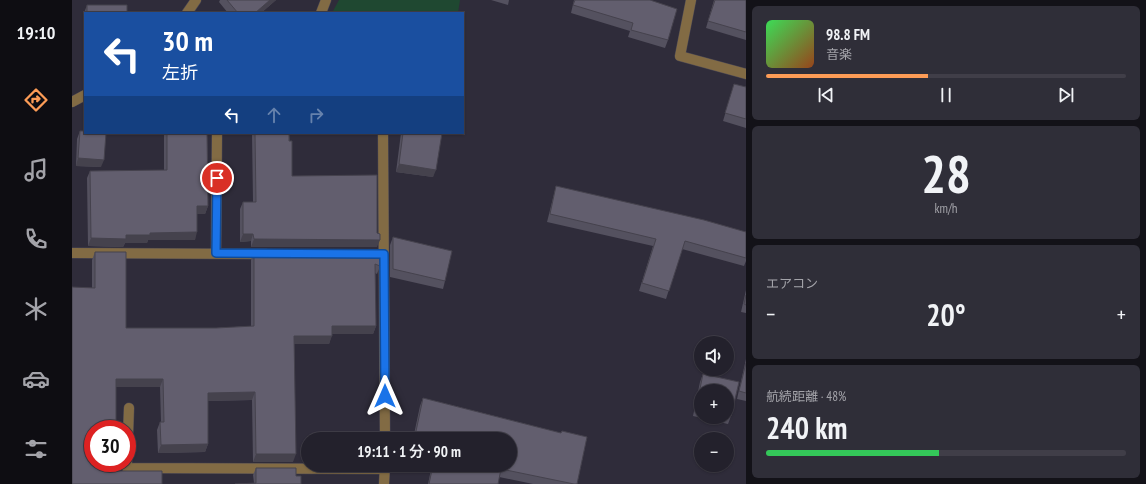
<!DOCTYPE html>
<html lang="ja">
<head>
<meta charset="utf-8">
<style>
  body { margin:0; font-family:"PT Sans Narrow","Noto Sans JP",sans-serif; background:#2f2e38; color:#f1f3f6; height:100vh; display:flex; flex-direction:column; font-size:15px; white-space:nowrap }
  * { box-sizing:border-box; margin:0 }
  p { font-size:13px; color:#a3a3a9 }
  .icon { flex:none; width:22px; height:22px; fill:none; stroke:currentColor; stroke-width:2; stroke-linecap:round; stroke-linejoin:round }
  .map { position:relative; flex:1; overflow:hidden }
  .details { display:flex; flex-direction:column; gap:6px; padding:6px; background:#131218; width:400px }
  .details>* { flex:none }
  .guide { position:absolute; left:12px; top:12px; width:380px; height:122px; border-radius:0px; box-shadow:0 1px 3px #0004,0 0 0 1px #403e48; background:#1a4fa0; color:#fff; overflow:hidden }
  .controls { position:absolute; left:622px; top:336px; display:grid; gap:8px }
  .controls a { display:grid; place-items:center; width:40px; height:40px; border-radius:50%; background:#23212c; box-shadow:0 1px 3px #0004,0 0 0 1px #403e48; font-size:20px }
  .speed { position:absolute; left:12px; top:420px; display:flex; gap:8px; font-size:20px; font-weight:700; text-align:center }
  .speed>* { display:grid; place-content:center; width:52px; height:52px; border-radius:50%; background:#23212c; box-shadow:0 1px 3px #0004,0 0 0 1px #403e48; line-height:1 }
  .speed .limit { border:6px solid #d22; background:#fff; color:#111 }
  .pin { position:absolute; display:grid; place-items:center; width:34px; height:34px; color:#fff; margin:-17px; border:2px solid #fff; border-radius:50%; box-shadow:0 1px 4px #0007 }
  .me { position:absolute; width:44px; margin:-22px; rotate:0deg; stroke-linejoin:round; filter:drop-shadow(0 0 3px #0008) }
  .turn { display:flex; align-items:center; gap:14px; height:84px; padding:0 12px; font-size:18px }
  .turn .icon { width:52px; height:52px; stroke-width:2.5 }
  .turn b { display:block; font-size:28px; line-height:34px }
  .lanes { display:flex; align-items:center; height:38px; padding:0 12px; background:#0003; justify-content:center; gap:20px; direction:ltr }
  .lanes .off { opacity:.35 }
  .big { font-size:30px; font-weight:600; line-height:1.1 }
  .details .tile { flex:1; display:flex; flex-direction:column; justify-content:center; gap:6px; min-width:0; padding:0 14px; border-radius:6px; background:#2f2e38 }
  .details .dial { align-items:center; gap:0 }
  .dial b { font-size:52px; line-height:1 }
  .song { display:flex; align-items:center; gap:12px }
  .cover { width:48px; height:48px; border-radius:6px; background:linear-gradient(135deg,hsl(130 70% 55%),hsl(20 70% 35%)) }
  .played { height:4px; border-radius:2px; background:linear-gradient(90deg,#fd9c56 45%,#403e48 45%) }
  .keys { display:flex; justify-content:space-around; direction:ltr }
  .heat { display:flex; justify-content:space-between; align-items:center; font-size:22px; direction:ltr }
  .charge { height:6px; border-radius:3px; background:linear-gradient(90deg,#34c759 48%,#403e48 0) }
  .trip { position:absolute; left:229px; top:432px; width:216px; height:40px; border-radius:20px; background:#23212c; box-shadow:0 1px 3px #0004,0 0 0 1px #403e48; font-weight:600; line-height:40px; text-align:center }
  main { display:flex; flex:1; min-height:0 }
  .menu { display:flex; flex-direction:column; width:72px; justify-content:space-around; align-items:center; background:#0e0d12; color:#a3a3a9 }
  .menu .icon { width:28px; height:28px }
  .menu .on { color:#fd9c56 }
  .menu b { font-size:18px; color:#f1f3f6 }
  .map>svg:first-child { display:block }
  .green { fill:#1f4831 }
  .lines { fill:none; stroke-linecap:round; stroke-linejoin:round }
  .minor-casing { stroke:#4a4754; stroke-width:11 }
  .minor { stroke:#826b44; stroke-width:10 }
  .wall { fill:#54515f; fill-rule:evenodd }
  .shaded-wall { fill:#45424d }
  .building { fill:#625e6e; stroke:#45424d }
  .route-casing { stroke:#114b97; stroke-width:10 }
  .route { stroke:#1a73e8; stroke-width:7 }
</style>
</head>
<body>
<main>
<nav class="menu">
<b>19:10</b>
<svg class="icon on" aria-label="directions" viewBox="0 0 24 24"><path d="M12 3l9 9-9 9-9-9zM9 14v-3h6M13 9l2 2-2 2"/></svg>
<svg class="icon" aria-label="music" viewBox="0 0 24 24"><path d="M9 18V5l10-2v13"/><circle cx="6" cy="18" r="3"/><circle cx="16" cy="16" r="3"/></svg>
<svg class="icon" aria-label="phone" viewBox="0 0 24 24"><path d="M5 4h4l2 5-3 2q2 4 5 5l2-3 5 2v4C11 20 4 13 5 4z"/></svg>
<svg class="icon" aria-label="climate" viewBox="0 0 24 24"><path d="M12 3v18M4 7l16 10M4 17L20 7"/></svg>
<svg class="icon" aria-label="car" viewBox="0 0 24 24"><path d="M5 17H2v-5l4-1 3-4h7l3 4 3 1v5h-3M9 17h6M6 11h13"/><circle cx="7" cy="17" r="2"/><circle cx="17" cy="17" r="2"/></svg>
<svg class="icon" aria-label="filters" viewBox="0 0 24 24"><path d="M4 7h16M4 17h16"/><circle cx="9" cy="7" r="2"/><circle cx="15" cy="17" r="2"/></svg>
</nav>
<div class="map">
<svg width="674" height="484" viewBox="0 0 674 484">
  <rect width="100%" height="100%" fill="#2f2c3a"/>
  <!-- green -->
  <path class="green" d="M267,0H388L386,13H260Z"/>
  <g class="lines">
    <defs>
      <path id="minor" d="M619,0L608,56L674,74
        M115,13L124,0
        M249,13L254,0
        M0,102L13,95
        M311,133L313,439
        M0,253L194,254
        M144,253L145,133
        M55,462L57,408
        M55,463V468L313,469
        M312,484L313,465"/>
    </defs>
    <!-- minor casing -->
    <use href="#minor" class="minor-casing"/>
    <!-- minor -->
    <use href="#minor" class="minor"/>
  </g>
  <!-- wall -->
  <path class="wall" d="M148,0H204L189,13H156L147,2Z
    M419,0H437L436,5Z
    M502,0H578L596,40L593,48L556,37L558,31L499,13Z
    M642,0H674V40L634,28Z
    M15,5L55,13H13V41L12,13Z
    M662,84L674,87V128L651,121Z
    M8,131L29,167L4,166L5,139Z
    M92,133H139L138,135H135L136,206L133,214H125L123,240H76L75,243H53L51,247L16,246L15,178L18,171L92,170Z
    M151,133H217L220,176L305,247H179V241L168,242V209L171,202H181L180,134H151Z
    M329,133H370L361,177L324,172Z
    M484,186L674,232V261L672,266L610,249L594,299L567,291L581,246L475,222Z
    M321,237L373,281L371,289L318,277V245Z
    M23,252L54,328H144L179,326V260L182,252H308V266L305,274L303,273L304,326L301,334H260L257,344H222L221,462H181L180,400L136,401V444L133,452L86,453L85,430L88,422H89L88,387H44V423L41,429H21L0,484L20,288V260Z
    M674,290V313L669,312Z
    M674,359V401L665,399Z
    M631,374L667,382L659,416L656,424L621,416L628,382ZM629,391H655V417H629Z
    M351,398L489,433L490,431L515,437L505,484H461L427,477L426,484H356L360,465H438V439H341L348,406Z
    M184,468L224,476L229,484L182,483L181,475Z"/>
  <!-- shaded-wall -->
  <path class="shaded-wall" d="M198,0H204L189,13H183Z
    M133,133H139L138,135H132Z
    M152,133H181L180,134H151Z
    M6,158L32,160L29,167L4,166Z
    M327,164L364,170L361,177L324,172Z
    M125,206H136L133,214H122Z
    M125,232L123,240H76L75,243H53L51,247L16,246L19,238L78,233Z
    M171,234H181L179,241L168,242Z
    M182,239L308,240L305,247H179Z
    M260,326H304L301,334H257Z
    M222,336H260L257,344H219Z
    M44,379H91L88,387H41Z
    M183,392L180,400L133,401L136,393Z
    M36,423H44L41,429H34Z
    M136,444L133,452L86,453L89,445Z
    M184,454H224L221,462H181Z"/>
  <!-- building -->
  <path class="building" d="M155,0H198L183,13H166Z
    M503,0H578L605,9L596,40L559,30L561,23L501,5Z
    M643,0H674V32L636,21Z
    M15,5H55V13H15Z
    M662,84L674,87V119L653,113Z
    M8,131H13V133H34L32,160L6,158Z
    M95,133H135L136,206H125V232L78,233V235H54V239L19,238L18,171L95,170Z
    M183,133H217V141H220V176L305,175V233L308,234V240L182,239L181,234H171V202H184Z
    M331,133H370L364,170L327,164Z
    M484,186L632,220L674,232V258L613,241L597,291L570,283L584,239L478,214Z
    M321,237L380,251L373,281L321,269Z
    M23,252H54V328H144L182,326V252H308V266L303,264L304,326H260V336H222L224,454H184L183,392L136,393V444L89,445L88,422H92L91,379H44V423H36V429H21V463H36V471H90V484H0V287L23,288Z
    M674,295V305L672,304Z
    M674,363V393L667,391Z
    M631,374L667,382L659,416L655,415V391H629V409L624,408Z
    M351,398L489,433L490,431L515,437L505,484H502L429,469L426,484H357L361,465H438V439H354L343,436Z
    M184,468H224V476H229V484H163L184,483Z"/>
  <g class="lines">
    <defs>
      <path id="route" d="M145,178L144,253L312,254L313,396"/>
    </defs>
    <!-- route casing -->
    <use href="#route" class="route-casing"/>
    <!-- route -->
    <use href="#route" class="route"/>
  </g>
</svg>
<div class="controls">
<a><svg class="icon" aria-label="sound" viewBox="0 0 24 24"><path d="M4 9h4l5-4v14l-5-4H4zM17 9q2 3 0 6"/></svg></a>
<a>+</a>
<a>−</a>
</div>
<div class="speed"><div class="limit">30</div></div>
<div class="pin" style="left:145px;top:178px;background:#d93025"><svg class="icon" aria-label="arrive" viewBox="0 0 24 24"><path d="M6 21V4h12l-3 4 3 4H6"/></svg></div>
<svg class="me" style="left:313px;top:396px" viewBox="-20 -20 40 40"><path d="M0-17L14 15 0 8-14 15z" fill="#1a73e8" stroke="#fff" stroke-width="4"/></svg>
<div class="trip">19:11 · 1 分 · 90 m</div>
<div class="guide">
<div class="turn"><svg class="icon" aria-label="left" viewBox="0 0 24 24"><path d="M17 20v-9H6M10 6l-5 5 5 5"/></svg><div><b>30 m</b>左折</div></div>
<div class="lanes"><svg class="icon" aria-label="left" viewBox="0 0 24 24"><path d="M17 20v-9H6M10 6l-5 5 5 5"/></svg><svg class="icon off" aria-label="ahead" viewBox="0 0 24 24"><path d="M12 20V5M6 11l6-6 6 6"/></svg><svg class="icon off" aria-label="right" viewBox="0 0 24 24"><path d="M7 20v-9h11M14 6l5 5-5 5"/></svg></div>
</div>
</div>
<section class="details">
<div class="tile">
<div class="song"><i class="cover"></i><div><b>98.8 FM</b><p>音楽</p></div></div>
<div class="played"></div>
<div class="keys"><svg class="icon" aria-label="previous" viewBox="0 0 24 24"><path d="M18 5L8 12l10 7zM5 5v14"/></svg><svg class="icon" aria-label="pause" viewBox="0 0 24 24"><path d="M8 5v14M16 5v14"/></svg><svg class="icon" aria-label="next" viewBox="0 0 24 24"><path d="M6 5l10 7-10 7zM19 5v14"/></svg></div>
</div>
<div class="tile dial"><b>28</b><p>km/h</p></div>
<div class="tile"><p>エアコン</p>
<div class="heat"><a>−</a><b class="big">20°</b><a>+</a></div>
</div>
<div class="tile"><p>航続距離 · 48%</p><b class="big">240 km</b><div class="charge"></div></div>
</section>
</main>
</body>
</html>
